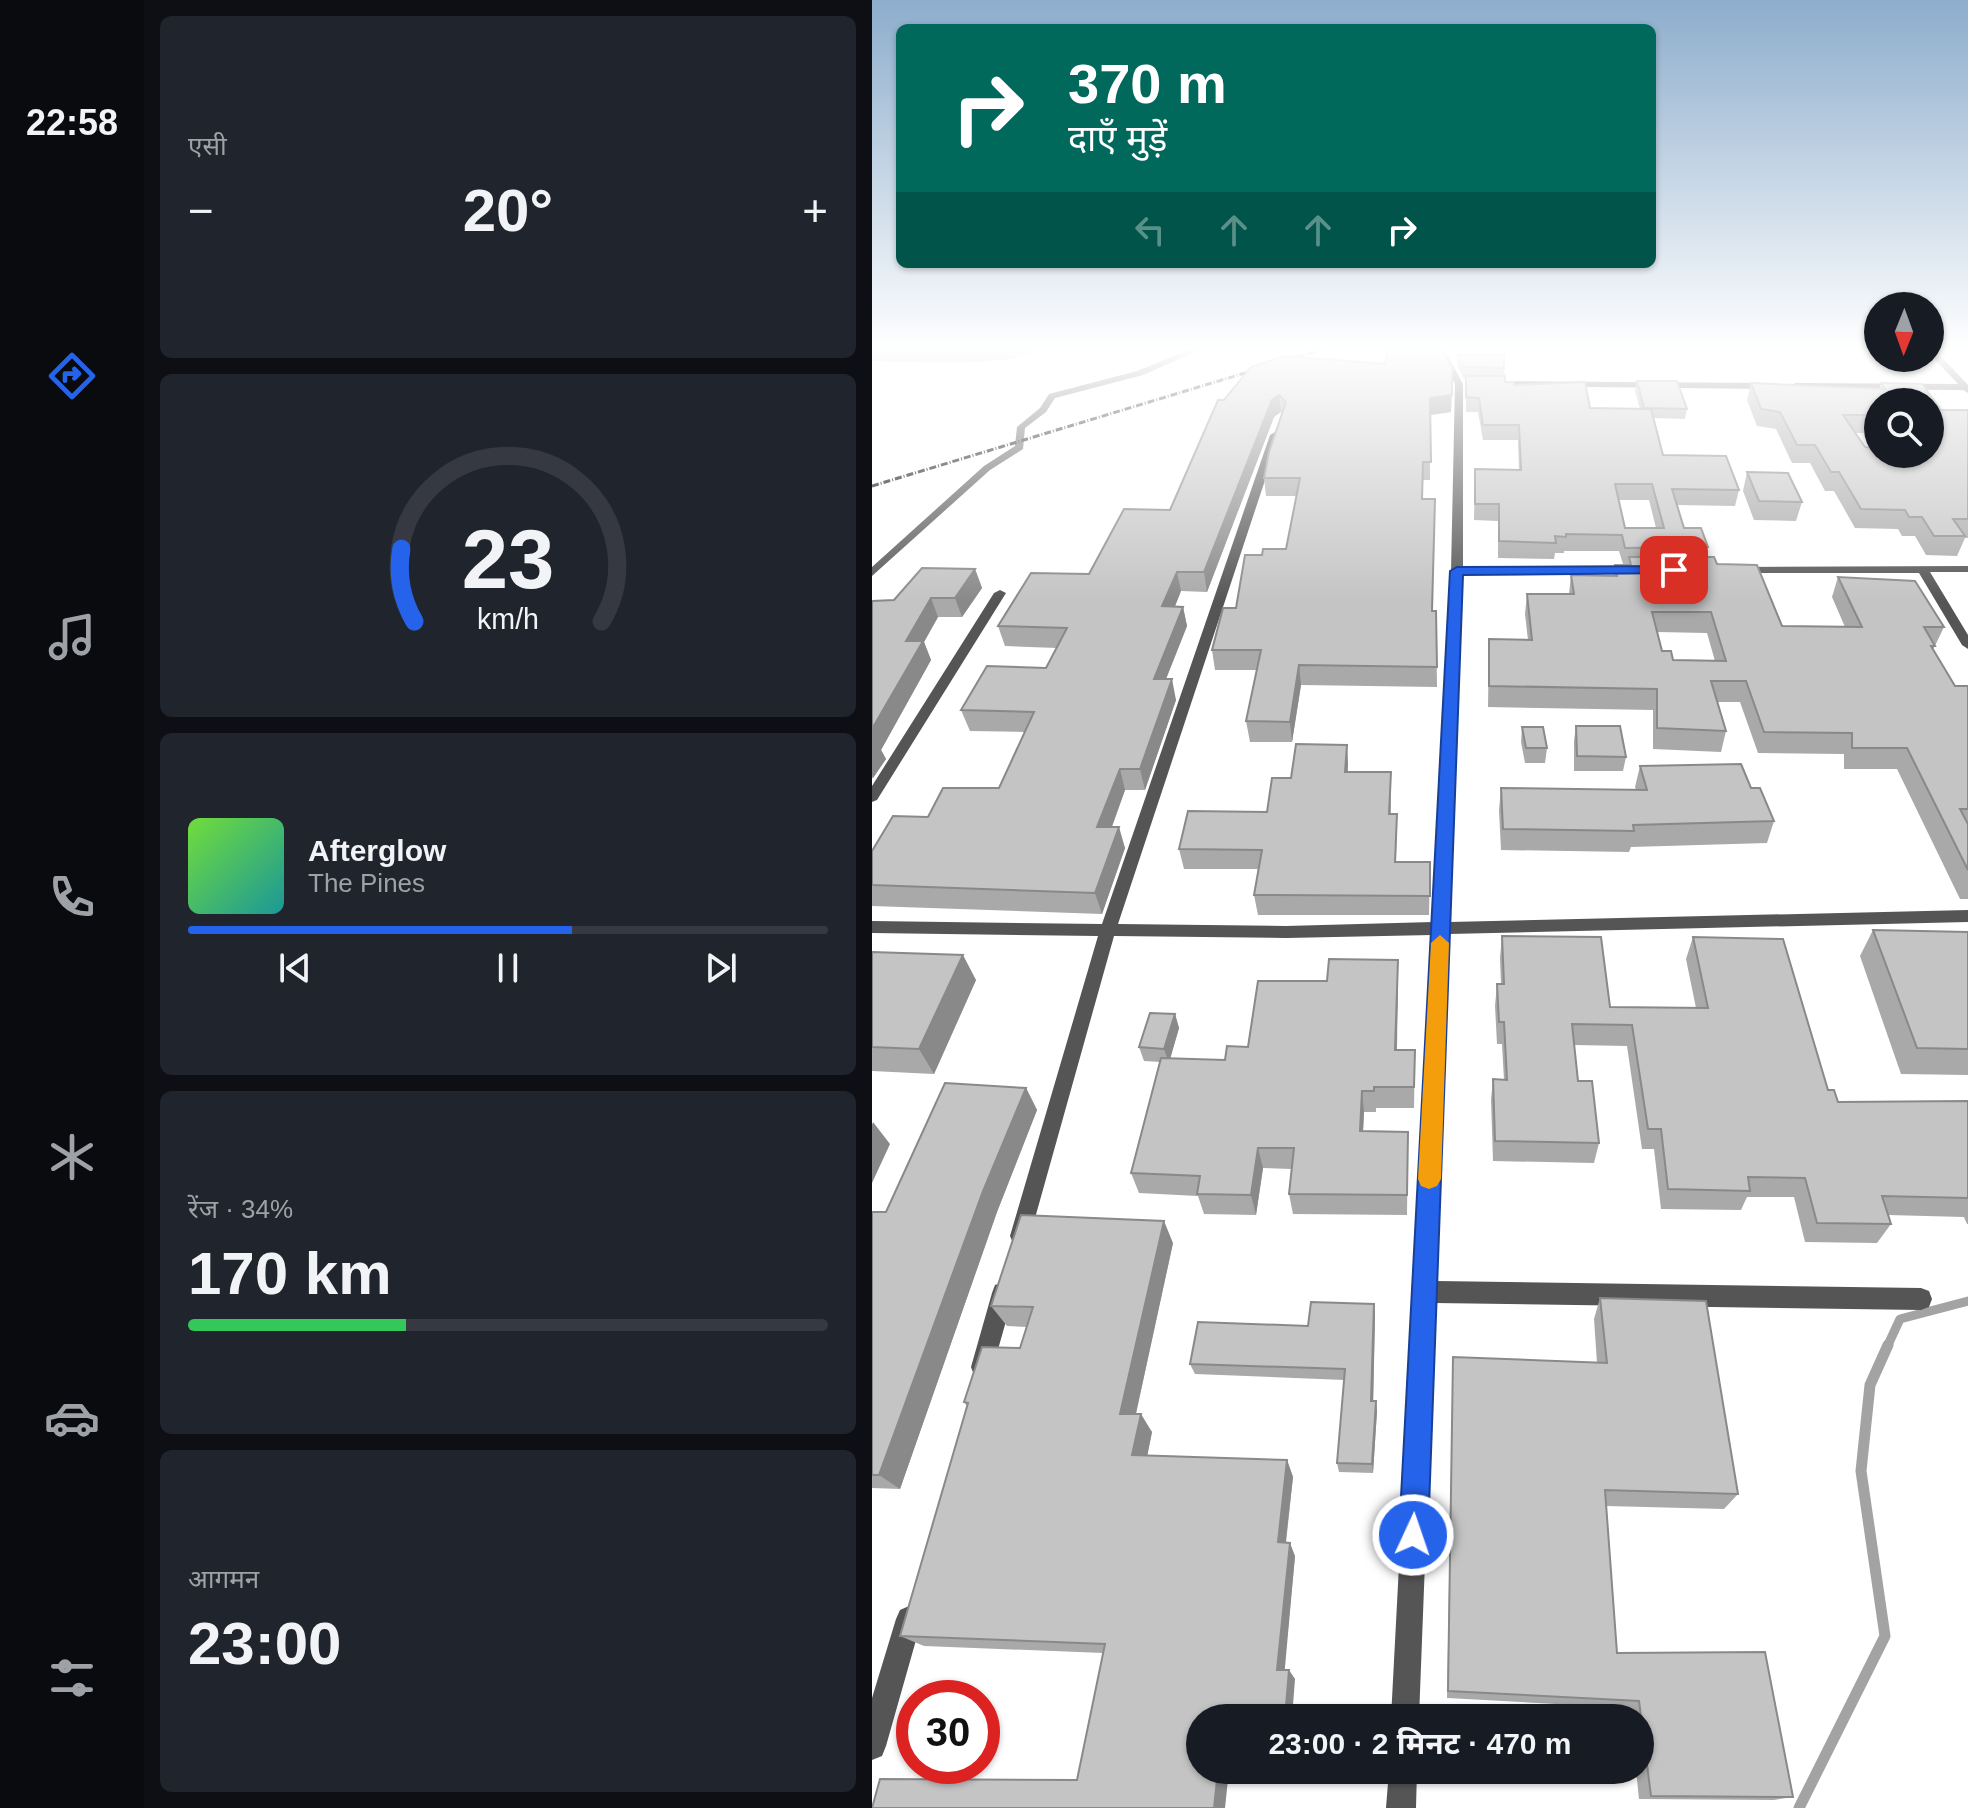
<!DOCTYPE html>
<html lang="hi">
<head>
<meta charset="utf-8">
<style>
  body { margin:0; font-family:Arial,"Noto Sans Devanagari",sans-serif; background:#20242c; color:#f1f3f6; height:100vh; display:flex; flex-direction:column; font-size:30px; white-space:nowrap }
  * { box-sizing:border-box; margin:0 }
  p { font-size:26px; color:#9ea1a6 }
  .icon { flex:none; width:44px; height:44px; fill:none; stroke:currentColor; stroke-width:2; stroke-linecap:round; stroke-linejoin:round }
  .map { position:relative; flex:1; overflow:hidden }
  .side { display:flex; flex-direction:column; gap:16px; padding:16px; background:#0d0f14; width:728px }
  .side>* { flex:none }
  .banner { position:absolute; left:24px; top:24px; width:760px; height:244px; border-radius:12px; box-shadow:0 2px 6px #0004; background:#00695c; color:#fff; overflow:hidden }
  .needle { width:52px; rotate:181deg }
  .controls { position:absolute; left:992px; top:292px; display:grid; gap:16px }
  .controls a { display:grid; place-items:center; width:80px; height:80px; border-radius:50%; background:#171b24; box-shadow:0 2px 6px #0004; font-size:40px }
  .speed { position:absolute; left:24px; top:1680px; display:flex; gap:16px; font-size:40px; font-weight:700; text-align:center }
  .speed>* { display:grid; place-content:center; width:104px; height:104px; border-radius:50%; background:#171b24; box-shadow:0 2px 6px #0004; line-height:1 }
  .speed .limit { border:12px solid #d22; background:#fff; color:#111 }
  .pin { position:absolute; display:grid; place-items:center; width:68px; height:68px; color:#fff; margin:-34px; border-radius:16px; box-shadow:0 4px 12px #0006 }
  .me { position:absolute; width:88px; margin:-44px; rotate:3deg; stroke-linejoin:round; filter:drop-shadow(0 0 6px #0008) }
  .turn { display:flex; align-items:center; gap:28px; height:168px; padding:0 40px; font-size:36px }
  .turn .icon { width:104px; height:104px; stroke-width:2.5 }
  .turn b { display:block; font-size:56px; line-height:68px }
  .lanes { display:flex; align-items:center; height:76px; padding:0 40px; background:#0003; justify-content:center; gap:40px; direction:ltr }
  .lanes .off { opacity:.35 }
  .big { font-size:60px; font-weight:700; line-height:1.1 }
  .side .widget { flex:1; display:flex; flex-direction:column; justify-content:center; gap:12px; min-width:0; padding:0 28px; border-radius:12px; background:#20242c }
  .side .dial { align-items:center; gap:0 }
  .dial svg { height:208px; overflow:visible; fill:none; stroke:#363941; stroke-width:7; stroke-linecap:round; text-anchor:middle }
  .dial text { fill:#f1f3f6; stroke:none }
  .song { display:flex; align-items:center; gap:24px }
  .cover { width:96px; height:96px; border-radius:12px; background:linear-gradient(135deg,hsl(100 70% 55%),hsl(180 70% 35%)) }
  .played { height:8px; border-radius:4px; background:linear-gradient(90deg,#2563eb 60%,#363941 60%) }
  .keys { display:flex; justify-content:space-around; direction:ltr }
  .heat { display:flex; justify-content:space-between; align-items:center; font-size:44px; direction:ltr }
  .charge { height:12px; border-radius:6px; background:linear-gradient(90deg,#34c759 34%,#363941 0) }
  .trip { position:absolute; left:314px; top:1704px; width:468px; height:80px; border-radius:40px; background:#171b24; box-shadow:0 2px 6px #0004; font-weight:700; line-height:80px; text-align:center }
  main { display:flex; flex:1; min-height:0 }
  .dock { display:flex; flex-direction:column; width:144px; justify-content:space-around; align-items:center; background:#090b0e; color:#9ea1a6 }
  .dock .icon { width:56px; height:56px }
  .dock .selected { color:#2563eb }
  .dock b { font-size:36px; color:#f1f3f6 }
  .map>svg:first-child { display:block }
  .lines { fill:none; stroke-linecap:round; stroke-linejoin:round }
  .stream-far1 { stroke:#a3a3a3; stroke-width:9 }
  .stream { stroke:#a3a3a3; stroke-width:11 }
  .river { fill:#a3a3a3; fill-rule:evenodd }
  .minor { fill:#555; fill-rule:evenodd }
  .rail { stroke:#000; stroke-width:3; stroke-dasharray:7 2 1 2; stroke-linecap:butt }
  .wall { fill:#a9a9a9; fill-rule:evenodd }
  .shaded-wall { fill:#898989 }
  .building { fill:#c4c4c4; stroke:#898989; stroke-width:2; fill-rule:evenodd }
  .route { fill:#2563eb; stroke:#184099; stroke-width:2 }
  .slow { fill:#f59e0b }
</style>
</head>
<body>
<main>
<nav class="dock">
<b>22:58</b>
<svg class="icon selected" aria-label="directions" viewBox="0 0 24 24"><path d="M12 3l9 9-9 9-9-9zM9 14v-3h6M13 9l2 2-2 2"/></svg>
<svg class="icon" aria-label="music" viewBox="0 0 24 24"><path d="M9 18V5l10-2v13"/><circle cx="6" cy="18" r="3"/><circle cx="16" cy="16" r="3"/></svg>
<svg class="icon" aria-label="phone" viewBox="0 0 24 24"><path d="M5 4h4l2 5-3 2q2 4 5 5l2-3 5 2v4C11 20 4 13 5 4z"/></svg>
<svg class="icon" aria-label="climate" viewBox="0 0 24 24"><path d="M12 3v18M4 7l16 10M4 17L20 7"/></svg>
<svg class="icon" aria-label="car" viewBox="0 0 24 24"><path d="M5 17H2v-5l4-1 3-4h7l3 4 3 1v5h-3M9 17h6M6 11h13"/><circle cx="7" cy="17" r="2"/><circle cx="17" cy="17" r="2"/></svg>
<svg class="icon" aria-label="filters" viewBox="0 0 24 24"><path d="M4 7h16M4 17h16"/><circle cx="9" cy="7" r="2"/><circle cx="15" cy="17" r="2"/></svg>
</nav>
<section class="side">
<div class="widget"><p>एसी</p>
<div class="heat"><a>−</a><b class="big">20°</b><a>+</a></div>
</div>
<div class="widget dial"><svg viewBox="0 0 100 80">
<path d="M14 69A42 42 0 1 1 86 69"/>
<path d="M14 69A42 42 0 0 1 9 41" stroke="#2563eb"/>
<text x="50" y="56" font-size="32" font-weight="700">23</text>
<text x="50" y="72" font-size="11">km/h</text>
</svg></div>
<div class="widget">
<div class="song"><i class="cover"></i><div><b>Afterglow</b><p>The Pines</p></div></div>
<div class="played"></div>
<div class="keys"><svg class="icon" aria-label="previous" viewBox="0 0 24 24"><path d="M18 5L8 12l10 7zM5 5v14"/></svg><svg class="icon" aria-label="pause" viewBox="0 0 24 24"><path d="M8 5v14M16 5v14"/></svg><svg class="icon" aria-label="next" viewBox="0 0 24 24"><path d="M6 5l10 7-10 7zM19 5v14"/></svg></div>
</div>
<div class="widget"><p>रेंज · 34%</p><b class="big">170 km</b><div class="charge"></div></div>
<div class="widget"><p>आगमन</p><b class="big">23:00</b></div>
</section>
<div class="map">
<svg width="1096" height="1808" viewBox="0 0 1096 1808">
  <rect width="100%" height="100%" fill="#fff"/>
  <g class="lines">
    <!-- stream-far1 -->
    <path class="stream-far1" d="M1015,1347L1028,1319L1096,1301"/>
    <!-- stream -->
    <path class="stream" d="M927,1808L1013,1636L989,1471L998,1385L1016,1345"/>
    <!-- river -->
    <path class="river" d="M0,349H164C146,368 30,361 0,361Z"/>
    <!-- minor -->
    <path class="minor" d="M319,349H330L271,375L183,398L174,412L153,428L151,449L118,470L0,576V567L112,466L143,446L145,427L168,408L177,394L265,371Z
      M1058,349H1062L1096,385V393L1091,390L923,389L919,386L923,383L1086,384L1058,354Z
      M564,356H576L591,384V568L762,567L768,570L762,573L590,574L577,922L1096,910V922L577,934L564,1281L1049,1288L1057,1291L1060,1299L1057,1307L1049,1310L563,1303L547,1718H519L560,935L414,938L242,936L158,1236L155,1243L148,1246L141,1243L138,1236L226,936L0,933V921L230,924L398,435L403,432L408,435L246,924L414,926L561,922L579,571L583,384L570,360H564Z
      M623,381L900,383L904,386L900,389L620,386L619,384Z
      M1096,566V572H1058L1096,635V649L1090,645L1047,573H866L860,570L866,567Z
      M128,590L134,593L5,800L0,802V786L122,593Z
      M131,1282L139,1285L142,1293L121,1367L118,1375L110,1378L102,1375L99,1367L120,1293L123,1285Z
      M37,1606L46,1610L50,1619L14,1746L10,1756L0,1760V1698L24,1619L28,1610Z
      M517,1770H545L544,1808H514Z"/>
    <!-- rail -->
    <path class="rail" d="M0,486L452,349"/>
  </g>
  <!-- wall -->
  <path class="wall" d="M585,355L632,368L633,382L718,408L768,409L763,391L765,381L815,409L813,419L782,418L791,455L867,490L863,506L805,505L812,528L836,547L834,557L845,564L910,626L973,627L960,597L966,577L1072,627L1061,650L1083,686H1096V899H1088L1025,769H972V754L886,753L868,702H846L854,731L849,752L781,749V710L616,707L617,639L656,640L653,614L655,594H697L699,575L741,576L743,565L751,564L747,551H692V553H683L682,559L626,558V521L602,520L603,469L647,470L646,440H611L606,412H594V379H592L585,366ZM747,500H777L784,528H753ZM785,632L835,633L843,661L801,660L790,651Z
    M379,367L579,412L558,415V480H551V499L560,611H564L565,687L429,685L420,742H378L374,721L385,670H343L340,650L364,608L390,555L414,549L424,496H394L392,478L410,413L409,412L402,417L335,592L309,591L303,606L311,607L315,626L294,679L304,700L273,790H253L240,827L253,848L230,914L0,906V851L56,817L127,788L153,732L98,731L89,710L174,668L185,648L133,646L126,626L217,574L298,510L352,400Z
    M879,383L1007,389L1009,383L1050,384L1069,410H1096V538H1093L1085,556L1054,555L1043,536H1030L1026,529L983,528L962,491H953L938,463H920L904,429L885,426L875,400ZM1006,402H1058V454H1006V448L993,447L983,433H1006Z
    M875,472L930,502L924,521L882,520L871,491Z
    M103,569L110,588L90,617H66L52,642L59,660L9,750L14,759L1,778H0V601L22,600Z
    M704,726L754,757L751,771H702V741Z
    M650,727L675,748L673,763H653L649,742Z
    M475,745L476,772H519V814H525L524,862H558L557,915H386L382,895L386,869H312L307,849L395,812L419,778Z
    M768,766L879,788L902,821L895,843L759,847L757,852L629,850L627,810L629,788L764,790L763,787Z
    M1001,930L1096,932V1075L1029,1074L988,956Z
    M630,936L738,1007L824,1008L814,959L821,937L966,1102L1096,1101V1224H1095L1092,1217L1016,1215L1019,1224L1005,1243L933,1242L922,1197H875L869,1210L789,1209L782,1149H770L755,1046L702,1045L706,1081L727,1143L722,1163L621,1161L619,1100L621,1079L632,1080L630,1044H625L623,1006L625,984H629L628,958Z
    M0,952L104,980L62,1074L0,1071Z
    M526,982L525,1050H543L542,1108H504V1112H492L491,1131L536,1132L535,1215L421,1214L417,1194L420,1169L391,1168L384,1215L332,1214L326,1196L267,1193L259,1173L288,1062L272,1061L267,1047L303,1014L307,1028L298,1058L353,1060L376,1047Z
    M154,1088L165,1110L125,1212L28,1489L0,1488V1212H14Z
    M301,1243L264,1414L280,1432L275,1456L415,1460L421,1477L414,1543L423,1556L412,1670L423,1679L328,1718L205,1780L231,1653L52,1646L28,1636L95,1406L92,1402L148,1348L155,1327L135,1326L119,1306Z
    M728,1298L866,1494L852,1509L734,1506L745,1653L921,1797L902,1800L767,1799L764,1770H768V1718H758L757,1708L575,1698L581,1357L725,1363L722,1319Z
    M502,1304L503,1315L501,1401H504L505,1411L501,1473L467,1472L465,1463L472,1380L323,1374L318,1364L436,1326Z"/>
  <!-- shaded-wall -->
  <path class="shaded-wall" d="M407,395L409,412L402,417L335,592L332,572L400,400Z
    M580,395L579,412L558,415V398Z
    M103,569L110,588L90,617L83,598Z
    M305,572L309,591L295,626L290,606Z
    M59,598L66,617L52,642L59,660L9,750L14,759L1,778L0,775V729L34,641Z
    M311,607L315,626L286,699L282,679Z
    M427,665L429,685L420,742L418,722Z
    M300,679L304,700L273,790L268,769Z
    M475,745L476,764L474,792L473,772Z
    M248,769L253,790L232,848L225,827Z
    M247,827L253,848L230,914L223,893Z
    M91,955L104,980L62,1074L47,1049Z
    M526,960V982L524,1072L523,1050Z
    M303,1014L307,1028L297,1063L292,1049Z
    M154,1088L165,1110L125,1212L28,1489L7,1475L111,1191Z
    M490,1091L492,1112L490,1152L488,1131Z
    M1,1122L18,1144L0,1183V1125Z
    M386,1148L391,1168L384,1215L379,1195Z
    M292,1221L301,1243L260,1431L248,1414Z
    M502,1304L503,1315L501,1410L499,1401Z
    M504,1401L505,1411L501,1473L500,1464Z
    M269,1414L280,1432L272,1472L260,1455Z
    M415,1460L421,1477L412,1556L406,1542Z
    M418,1543L423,1556L412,1678L405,1670Z
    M417,1670L423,1679L420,1718H413Z
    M346,1770H357L353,1808H342Z"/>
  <!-- building -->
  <path class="building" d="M516,349H569L580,368V395L558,398L559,462H551L550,499H563L560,611H564L565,667L427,665L418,722L374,721L389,650H340L351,608H364L373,555H390L391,549H414L428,478H392L397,452L414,402L407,395L400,400L332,572H305L290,606L311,607L282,679H300L268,769H248L225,827H247L223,893L0,885V851L21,816L56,817L71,788H127L162,712L89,710L115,666L174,668L195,628L126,626L159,573L217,574L252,509L298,510L346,400H352L379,367L413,356L513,364Z
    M585,355H632V368L592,367Z
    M594,376H633V382H642V385L713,382L718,408L779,409L791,455L854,456L867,490L800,489L812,528H829L836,547L753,548L750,535L694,534V537L683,536L684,543L627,541V504H603V469L649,470L647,425H611L607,398L594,397ZM743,484H780L792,528H753Z
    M765,381H805L815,409L772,408Z
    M879,383L1013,389L1009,383L1050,384L1069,410H1096V519H1081L1093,536H1062L1050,517H1037L1033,510L989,509L967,472H959L943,445H925L908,412L889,409ZM1006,402H1058V454H1006V448L993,447L971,415H1006Z
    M875,472L916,473L930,502L887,501Z
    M757,557H842L845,564L885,565L910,626L990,627L966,577L1043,581L1072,627H1052L1063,646H1059L1083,686H1096V809H1088L1096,824V870L1035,748H980V733L892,732L874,681H839L854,731L785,728V689L617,686V639L660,640L655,594H702L699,575L745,576L743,565H759ZM780,612H839L854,661L801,660L799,651H790Z
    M50,568L103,569L83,598H59L34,641H51L0,729V601L22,600Z
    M704,726H748L754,757L705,756Z
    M650,727H671L675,748H654Z
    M424,744L475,745L473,772H519L517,814H525L523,862H558V896L382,895L390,850L307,849L316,811L395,812L400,778H419Z
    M869,764L879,788H888L902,821L761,825L762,831L631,829L629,788L775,790L768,766Z
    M1001,930L1096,932V1049L1045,1048Z
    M630,936L729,937L738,1007L836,1008L821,937L911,939L956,1090H962L966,1102L1096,1101V1198L1010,1196L1019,1224L945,1223L933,1178L876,1177L878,1191L796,1189L789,1129H776L760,1025L700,1024L706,1081H720L727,1143L623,1141L621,1079L635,1080L632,1022H627L625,984H632Z
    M0,952L91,955L47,1049L0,1047Z
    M457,959L526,960L523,1050H543L542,1087H502V1091H490L488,1131L536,1132L535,1195L417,1194L422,1148H386L379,1195L325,1194L328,1176L259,1173L289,1058L353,1060L355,1046L376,1047L386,981H455Z
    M278,1013L303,1014L292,1049L267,1047Z
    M73,1083L154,1088L111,1191L7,1475H0V1212H14Z
    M149,1215L292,1221L248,1414H269L260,1455L415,1460L406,1542L418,1543L405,1670H417L413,1718H328V1770H346L342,1808H0L8,1779L205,1780L233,1644L28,1636L96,1403L92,1402L110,1347L148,1348L161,1307L119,1306Z
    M728,1298L834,1301L866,1494L733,1490L745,1653L893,1652L921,1797L779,1796L767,1701L576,1691L581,1357L735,1363Z
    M439,1302L502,1304L499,1401H504L500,1464L465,1463L473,1369L318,1364L326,1322L436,1326Z"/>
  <!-- sky -->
  <linearGradient id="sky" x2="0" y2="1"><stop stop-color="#8cadcc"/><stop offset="0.58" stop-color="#fff"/><stop offset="1" stop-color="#fff" stop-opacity="0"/></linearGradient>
  <rect width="1096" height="602" fill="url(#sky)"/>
  <!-- route -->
  <path class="route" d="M802,566L808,570L806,573L591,575L556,1535L551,1546L541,1550L531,1546L527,1535L578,571L585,567Z"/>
  <!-- slow -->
  <path class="slow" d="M568,935L577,943L569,1179L565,1186L557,1189L549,1186L546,1179L559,943Z"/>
</svg>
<div class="controls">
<a><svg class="needle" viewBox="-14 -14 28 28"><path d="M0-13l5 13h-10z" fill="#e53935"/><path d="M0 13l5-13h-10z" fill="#9ea1a6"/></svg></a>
<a><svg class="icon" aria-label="search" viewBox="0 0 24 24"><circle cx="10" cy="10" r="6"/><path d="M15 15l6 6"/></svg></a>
</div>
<div class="speed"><div class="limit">30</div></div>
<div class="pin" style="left:802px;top:570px;background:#d93025"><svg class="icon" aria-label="arrive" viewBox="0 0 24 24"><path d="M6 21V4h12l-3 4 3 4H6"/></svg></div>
<svg class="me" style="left:541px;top:1535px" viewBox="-20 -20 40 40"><circle r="17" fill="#2563eb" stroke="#fff" stroke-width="3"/><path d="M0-11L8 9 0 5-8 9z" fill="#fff"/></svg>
<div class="trip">23:00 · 2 मिनट · 470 m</div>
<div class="banner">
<div class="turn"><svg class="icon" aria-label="right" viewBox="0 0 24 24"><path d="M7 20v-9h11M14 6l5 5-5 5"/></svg><div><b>370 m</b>दाएँ मुड़ें</div></div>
<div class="lanes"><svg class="icon off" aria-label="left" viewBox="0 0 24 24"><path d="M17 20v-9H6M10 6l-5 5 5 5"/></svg><svg class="icon off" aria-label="ahead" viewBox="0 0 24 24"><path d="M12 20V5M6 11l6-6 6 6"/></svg><svg class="icon off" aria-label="ahead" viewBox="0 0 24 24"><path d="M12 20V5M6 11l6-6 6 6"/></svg><svg class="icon" aria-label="right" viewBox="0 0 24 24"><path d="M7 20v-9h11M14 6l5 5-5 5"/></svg></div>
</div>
</div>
</main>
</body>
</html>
